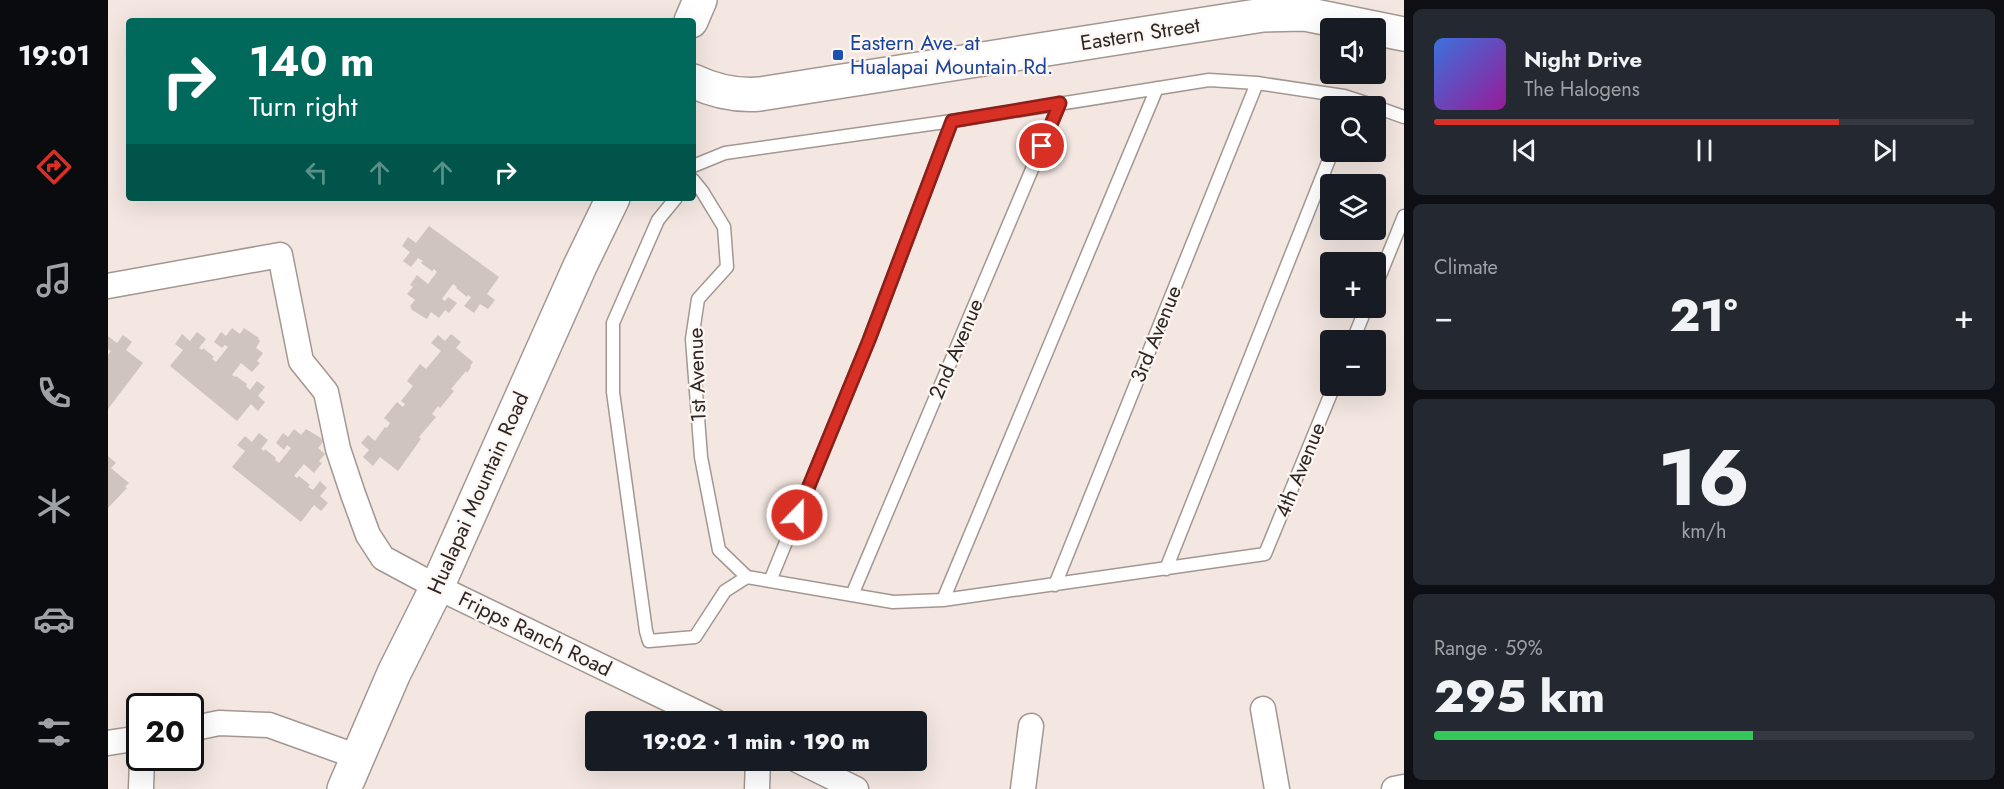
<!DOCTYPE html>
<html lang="en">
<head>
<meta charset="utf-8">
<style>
  body { margin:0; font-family:Jost,sans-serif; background:#242831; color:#f1f3f6; height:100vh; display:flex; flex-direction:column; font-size:22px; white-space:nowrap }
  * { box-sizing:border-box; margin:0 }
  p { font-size:20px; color:#9ea1a6 }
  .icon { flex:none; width:33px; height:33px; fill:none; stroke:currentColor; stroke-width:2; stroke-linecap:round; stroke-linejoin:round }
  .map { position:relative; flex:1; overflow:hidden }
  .side { display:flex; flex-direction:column; gap:9px; padding:9px; background:#0d0f14; width:600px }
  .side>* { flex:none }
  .top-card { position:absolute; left:18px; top:18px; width:570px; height:183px; border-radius:6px; box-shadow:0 6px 24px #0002; background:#00695c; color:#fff; overflow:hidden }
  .fabs { position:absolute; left:1212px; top:18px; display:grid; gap:12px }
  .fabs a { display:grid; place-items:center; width:66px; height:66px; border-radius:6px; background:#171b24; box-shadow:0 6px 24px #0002; font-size:30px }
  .speed { position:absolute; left:18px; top:693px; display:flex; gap:12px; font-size:30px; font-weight:700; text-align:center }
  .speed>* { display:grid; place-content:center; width:78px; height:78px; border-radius:50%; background:#171b24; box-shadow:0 6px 24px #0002; line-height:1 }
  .speed .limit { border:3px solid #111; border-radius:9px; background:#fff; color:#111 }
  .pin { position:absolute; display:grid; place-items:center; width:51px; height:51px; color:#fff; margin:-26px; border:3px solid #fff; border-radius:50%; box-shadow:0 2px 6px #0007 }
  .me { position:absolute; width:66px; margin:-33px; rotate:22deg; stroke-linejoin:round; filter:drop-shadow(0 0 4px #0008) }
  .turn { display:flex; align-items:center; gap:21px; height:126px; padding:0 24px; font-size:27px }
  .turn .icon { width:78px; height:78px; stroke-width:2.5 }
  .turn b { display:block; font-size:42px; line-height:51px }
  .lanes { display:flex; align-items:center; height:57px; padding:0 24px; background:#0003; justify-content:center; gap:30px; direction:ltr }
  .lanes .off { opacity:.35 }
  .big { font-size:45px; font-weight:800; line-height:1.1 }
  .side .tile { flex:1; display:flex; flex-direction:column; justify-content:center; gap:9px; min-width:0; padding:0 21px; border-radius:9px; background:#242831 }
  .side .dial { align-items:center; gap:0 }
  .dial b { font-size:78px; line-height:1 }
  .song { display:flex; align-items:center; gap:18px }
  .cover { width:72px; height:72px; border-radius:9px; background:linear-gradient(135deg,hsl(220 70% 55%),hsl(300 70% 35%)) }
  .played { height:6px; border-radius:3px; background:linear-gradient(90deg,#d93025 75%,#363941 75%) }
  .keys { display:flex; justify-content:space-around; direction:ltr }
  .heat { display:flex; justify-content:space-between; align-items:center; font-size:33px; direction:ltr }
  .charge { height:9px; border-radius:4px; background:linear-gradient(90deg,#34c759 59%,#363941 0) }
  .trip { position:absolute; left:477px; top:711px; width:342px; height:60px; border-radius:6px; background:#171b24; box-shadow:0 6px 24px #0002; font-weight:800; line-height:60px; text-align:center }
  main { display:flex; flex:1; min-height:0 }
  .tab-bar { display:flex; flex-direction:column; width:108px; justify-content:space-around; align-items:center; background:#090b0e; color:#9ea1a6 }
  .tab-bar .icon { width:42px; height:42px }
  .tab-bar .active { color:#d93025 }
  .tab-bar b { font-size:27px; color:#f1f3f6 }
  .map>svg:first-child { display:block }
  .building { fill:#d0c4be }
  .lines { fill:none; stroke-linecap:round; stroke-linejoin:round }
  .lane-casing { stroke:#a29791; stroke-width:15 }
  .street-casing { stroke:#a29791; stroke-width:27 }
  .secondary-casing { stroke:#a29791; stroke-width:36 }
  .lane { stroke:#fff; stroke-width:12 }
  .street { stroke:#fff; stroke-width:24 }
  .secondary { stroke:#fff; stroke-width:33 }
  .route-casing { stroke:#8d1f18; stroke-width:15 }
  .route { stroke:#d93025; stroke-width:10 }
  .transit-dot { fill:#1a4fb4; stroke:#fdf6f2; stroke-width:2 }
  .labels { text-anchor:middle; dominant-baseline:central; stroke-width:4.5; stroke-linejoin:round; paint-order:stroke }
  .street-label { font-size:21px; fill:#2c2725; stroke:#fdf6f2 }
  .transit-label { font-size:21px; fill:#164399; stroke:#fdf6f2; text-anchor:start }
</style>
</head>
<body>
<main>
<nav class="tab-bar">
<b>19:01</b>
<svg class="icon active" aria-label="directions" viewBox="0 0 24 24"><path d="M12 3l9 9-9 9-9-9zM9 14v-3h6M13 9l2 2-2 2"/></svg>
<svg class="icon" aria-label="music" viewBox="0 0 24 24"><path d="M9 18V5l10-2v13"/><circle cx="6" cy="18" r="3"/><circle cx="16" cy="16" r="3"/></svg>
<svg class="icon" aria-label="phone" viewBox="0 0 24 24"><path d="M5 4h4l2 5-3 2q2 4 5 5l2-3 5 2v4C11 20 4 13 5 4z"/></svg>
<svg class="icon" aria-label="climate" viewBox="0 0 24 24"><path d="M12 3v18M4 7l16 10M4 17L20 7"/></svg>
<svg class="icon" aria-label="car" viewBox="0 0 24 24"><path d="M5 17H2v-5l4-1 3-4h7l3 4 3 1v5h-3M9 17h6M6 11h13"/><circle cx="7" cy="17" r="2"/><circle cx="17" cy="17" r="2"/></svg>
<svg class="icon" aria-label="filters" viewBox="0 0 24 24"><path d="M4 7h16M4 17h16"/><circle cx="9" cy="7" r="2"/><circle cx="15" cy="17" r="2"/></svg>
</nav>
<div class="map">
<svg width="1296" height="789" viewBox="0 0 1296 789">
  <rect width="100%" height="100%" fill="#f4e7e1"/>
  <!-- building -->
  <path class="building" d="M321,226L391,277L379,294L387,300L380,309L372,304L366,313L356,306L363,297L360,295L359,297L348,288L349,287L345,284L334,299L337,301L340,297L349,303L341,313L337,310L331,318L323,312L319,319L304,310L302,306L307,300L299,294L305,287L302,285L309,275L320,284L329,272L326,269L324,271L313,263L315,261L310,258L303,267L295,261L302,252L294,246L300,237L308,243Z
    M124,328L132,334L136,328L151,338L150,339L152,341L148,348L155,353L149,361L152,363L144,372L133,363L124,375L127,377L128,376L139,384L138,386L142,390L149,381L157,387L150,396L157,402L150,411L143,404L129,421L62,366L75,350L67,344L74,334L82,341L89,332L98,339L91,348L94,350L95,348L106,357L104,359L108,362L120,347L117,345L114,348L106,342L113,332L118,336Z
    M343,334L353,342L348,348L365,362L362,366L363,367L359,373L358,371L343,389L346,391L332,408L330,406L324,414L328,417L311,437L313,439L290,471L272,457L265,466L255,457L261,450L253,443L260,435L267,441L277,427L279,428L282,423L276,418L289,402L295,407L297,404L293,401L305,386L299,381L312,364L318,369L333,351L323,343L330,335L337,341Z
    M15,335L24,342L18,350L35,363L0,409V355L3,351L0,349V336L9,343Z
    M186,429L193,435L198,429L213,438L215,442L210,448L217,454L211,461L214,463L206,473L196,464L186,476L189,478L191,476L202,485L200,487L205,490L212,481L219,488L212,496L220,503L213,511L206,505L193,522L124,467L137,451L129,445L137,436L144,442L151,433L160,440L153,449L156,451L157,449L168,458L167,460L171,463L183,448L179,445L176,450L168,443L175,433L180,437Z
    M0,456L8,463L3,468L21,483L17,487L19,488L0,508Z"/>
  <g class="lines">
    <defs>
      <path id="lane" d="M1268,107L1296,117
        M585,166L617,153L844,121L1101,80L1149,83L1236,96L1267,106
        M585,180L594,191L616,227L619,267L590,299L584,339L593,457L611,550L639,577
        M568,198L550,220L505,323V392L538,631L541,641L587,637L617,591L639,577L785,602L835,600L1157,554L1226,386
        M1268,285L1296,216
        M1245,340L1258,308
        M1058,569L1224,152
        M662,581L761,340L844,121
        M947,585L1149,83
        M744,595L952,103
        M835,600L1049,88"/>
      <path id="street" d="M0,286L172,255L193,361L218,392L230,449L245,494L260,535L275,558L329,587L608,722
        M1155,709L1169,789
        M82,729L111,723L161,725L250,757
        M0,743L32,738
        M689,760L748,789
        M33,789L34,758
        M649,789L650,760
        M915,789L923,726
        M1286,789L1296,787"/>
      <path id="secondary" d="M583,21L592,0
        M585,81C606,91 629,96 652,94L1155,15L1197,14L1296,34
        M236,789L286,673L329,587L472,266L505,198"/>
    </defs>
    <!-- lane casing -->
    <use href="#lane" class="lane-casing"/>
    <!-- street casing -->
    <use href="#street" class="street-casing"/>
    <!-- secondary casing -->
    <use href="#secondary" class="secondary-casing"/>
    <!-- lane -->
    <use href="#lane" class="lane"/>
    <!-- street -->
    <use href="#street" class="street"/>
    <!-- secondary -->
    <use href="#secondary" class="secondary"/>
  </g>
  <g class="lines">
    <defs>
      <path id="route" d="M689,515L761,340L844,121L952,103L934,146"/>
    </defs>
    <!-- route casing -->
    <use href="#route" class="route-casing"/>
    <!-- route -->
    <use href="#route" class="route"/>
  </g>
  <!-- markers -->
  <rect class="transit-dot" x="724" y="49" width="12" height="12" rx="3"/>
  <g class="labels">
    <!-- street labels -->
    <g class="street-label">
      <text transform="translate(1032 34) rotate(-9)">Eastern Street</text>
      <text transform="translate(1048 334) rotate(-68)">3rd Avenue</text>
      <text transform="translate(848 349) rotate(-67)">2nd Avenue</text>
      <text transform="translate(589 375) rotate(-92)">1st Avenue</text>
      <text transform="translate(1192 470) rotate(-68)">4th Avenue</text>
      <text transform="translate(370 493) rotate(-66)">Hualapai Mountain Road</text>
      <text transform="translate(427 634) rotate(26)">Fripps Ranch Road</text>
    </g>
    <!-- transit labels -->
    <g class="transit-label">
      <text x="742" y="43">Eastern Ave. at<tspan x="742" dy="24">Hualapai Mountain Rd.</tspan></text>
    </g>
  </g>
</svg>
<div class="fabs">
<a><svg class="icon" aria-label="sound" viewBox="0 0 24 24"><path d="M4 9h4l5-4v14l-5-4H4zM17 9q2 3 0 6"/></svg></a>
<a><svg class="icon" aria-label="search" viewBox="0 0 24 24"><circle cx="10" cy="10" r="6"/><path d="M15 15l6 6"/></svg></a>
<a><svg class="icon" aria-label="layers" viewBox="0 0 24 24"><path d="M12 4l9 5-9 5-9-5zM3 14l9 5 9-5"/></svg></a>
<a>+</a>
<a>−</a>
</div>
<div class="speed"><div class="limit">20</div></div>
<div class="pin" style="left:934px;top:146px;background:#d93025"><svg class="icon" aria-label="arrive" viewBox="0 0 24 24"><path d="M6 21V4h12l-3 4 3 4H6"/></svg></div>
<svg class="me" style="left:689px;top:515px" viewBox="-20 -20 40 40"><circle r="17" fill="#d93025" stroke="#fff" stroke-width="3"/><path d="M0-11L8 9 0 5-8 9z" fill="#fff"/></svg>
<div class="trip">19:02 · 1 min · 190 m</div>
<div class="top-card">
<div class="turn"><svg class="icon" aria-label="right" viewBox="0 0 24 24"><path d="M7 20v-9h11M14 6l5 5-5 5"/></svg><div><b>140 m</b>Turn right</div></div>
<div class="lanes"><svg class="icon off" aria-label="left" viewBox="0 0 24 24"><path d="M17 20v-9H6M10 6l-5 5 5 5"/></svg><svg class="icon off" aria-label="ahead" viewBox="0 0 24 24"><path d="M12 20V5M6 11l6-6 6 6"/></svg><svg class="icon off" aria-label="ahead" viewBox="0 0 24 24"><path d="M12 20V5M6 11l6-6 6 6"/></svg><svg class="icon" aria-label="right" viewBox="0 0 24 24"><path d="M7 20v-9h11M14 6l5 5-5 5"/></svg></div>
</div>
</div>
<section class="side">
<div class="tile">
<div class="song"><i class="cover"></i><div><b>Night Drive</b><p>The Halogens</p></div></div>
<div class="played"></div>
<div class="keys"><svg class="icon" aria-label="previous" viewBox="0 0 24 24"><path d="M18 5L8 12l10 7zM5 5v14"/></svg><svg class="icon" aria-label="pause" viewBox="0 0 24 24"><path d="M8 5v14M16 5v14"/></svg><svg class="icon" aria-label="next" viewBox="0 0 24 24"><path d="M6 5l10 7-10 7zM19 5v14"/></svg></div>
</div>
<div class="tile"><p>Climate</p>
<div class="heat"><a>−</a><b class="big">21°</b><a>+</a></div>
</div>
<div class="tile dial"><b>16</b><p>km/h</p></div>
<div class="tile"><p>Range · 59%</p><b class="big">295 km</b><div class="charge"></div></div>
</section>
</main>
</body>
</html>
